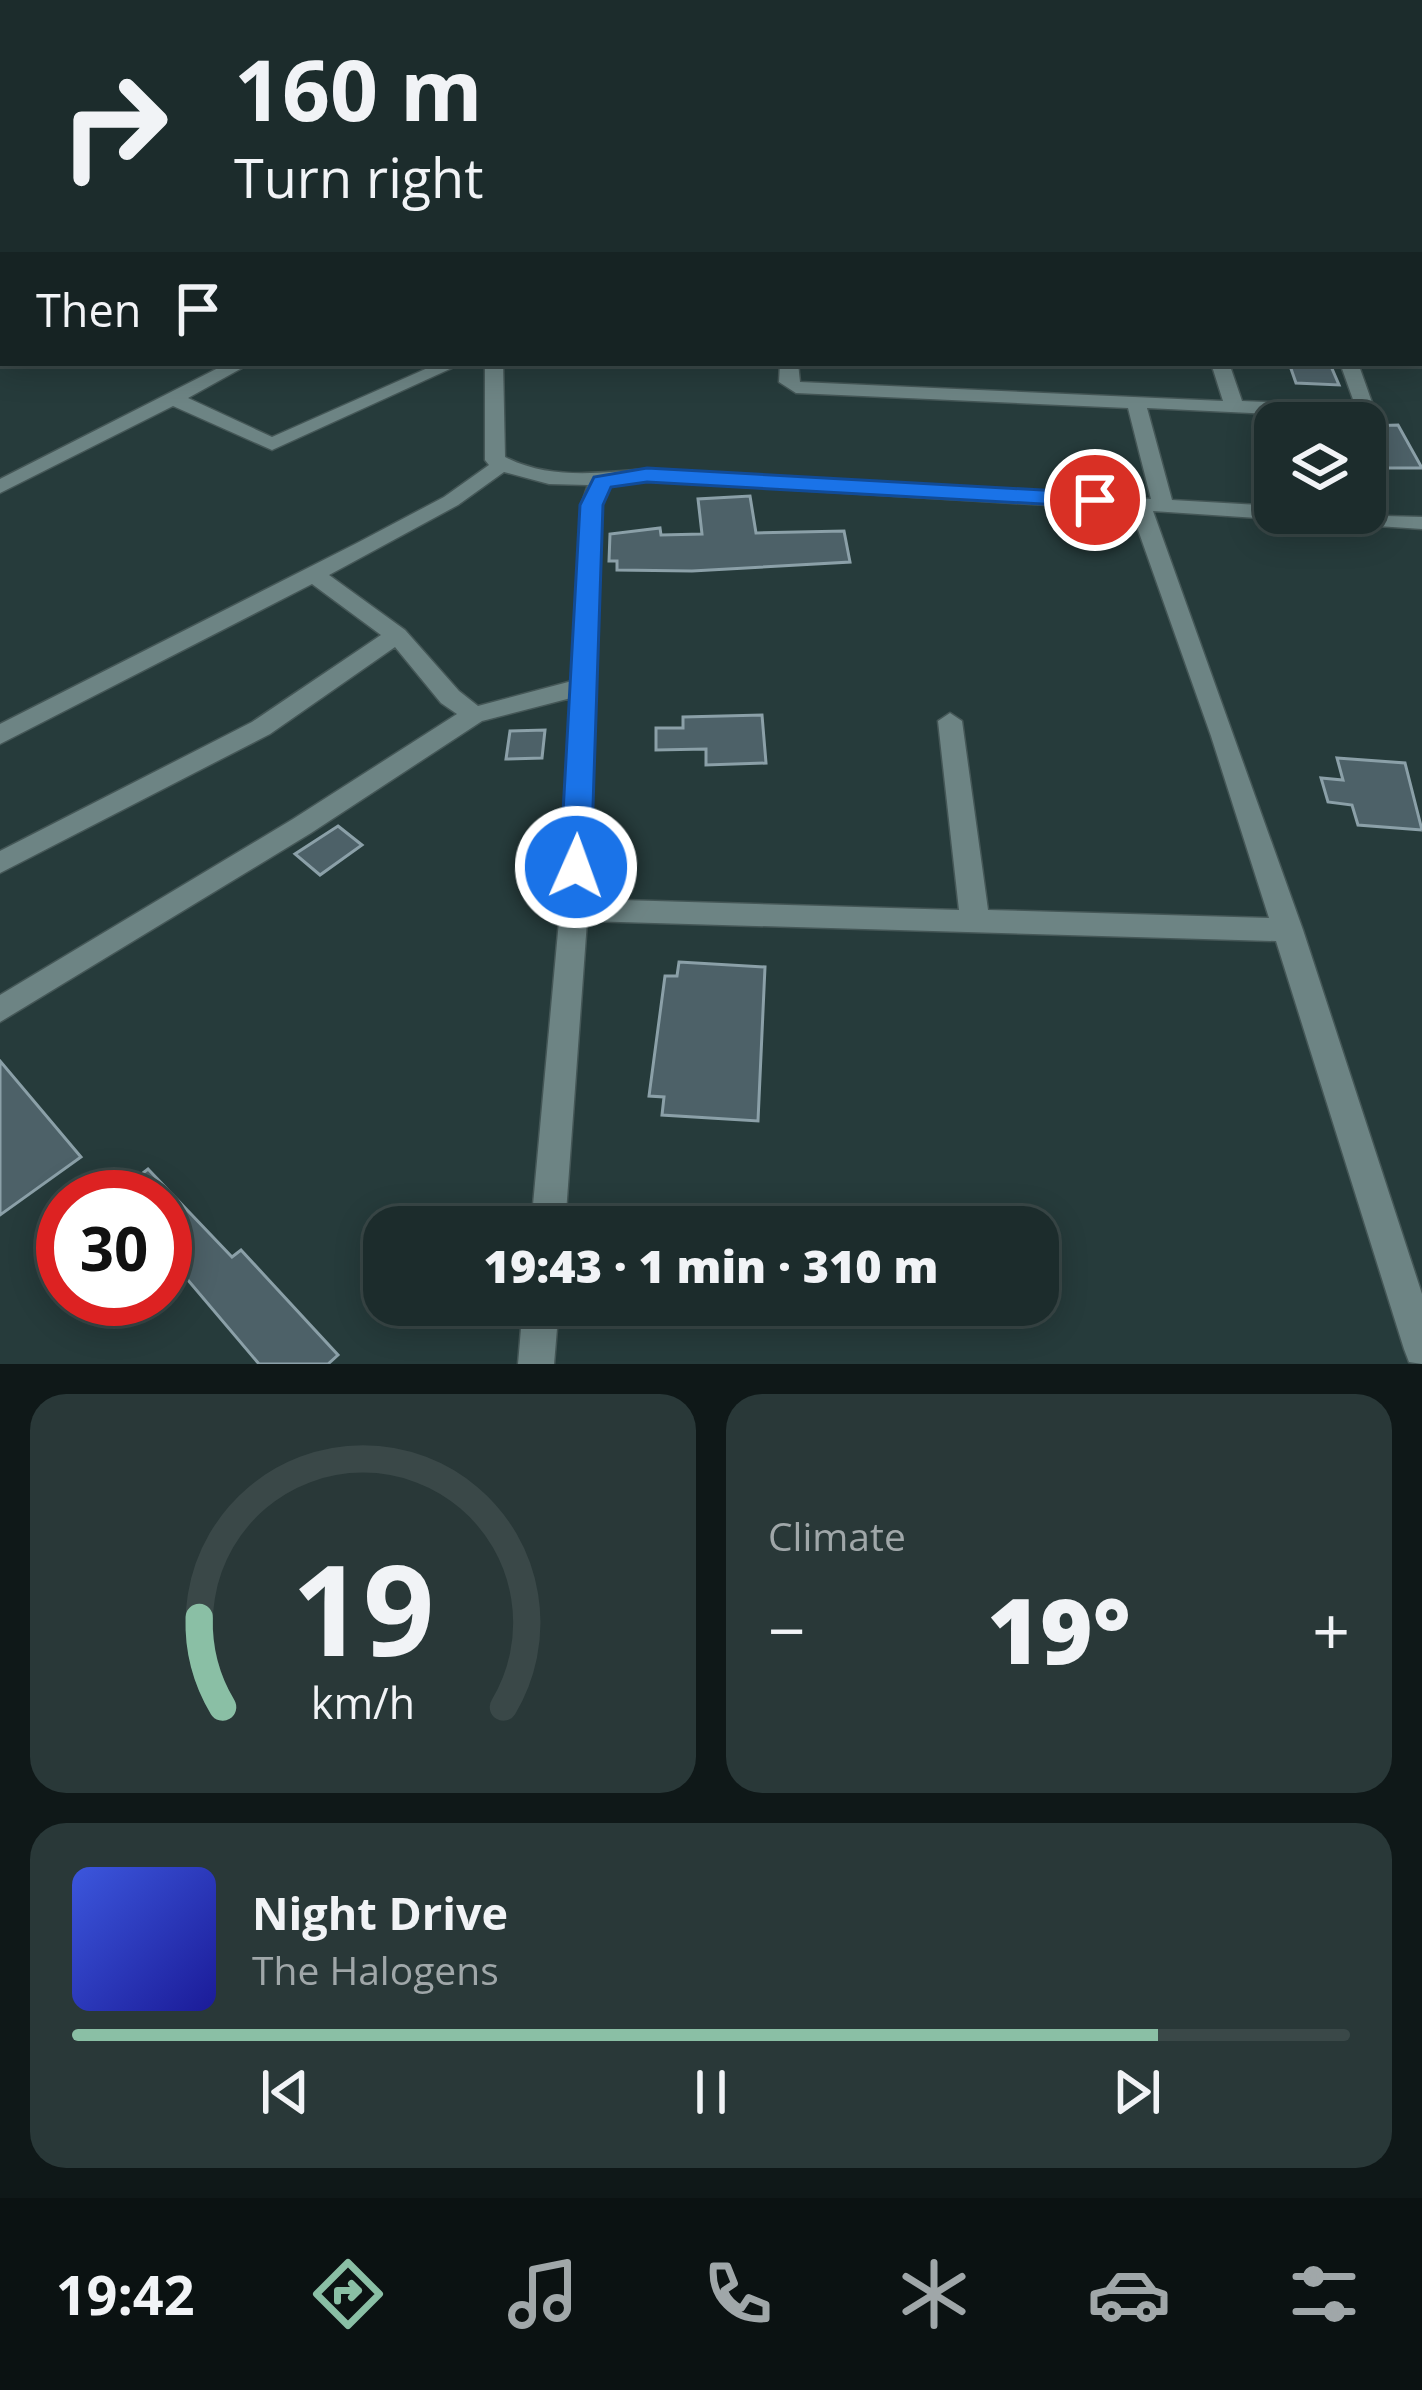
<!DOCTYPE html>
<html lang="en">
<head>
<meta charset="utf-8">
<style>
  body { margin:0; font-family:"Open Sans",sans-serif; background:#293838; color:#f1f3f6; height:100vh; display:flex; flex-direction:column; font-size:45px; white-space:nowrap }
  * { box-sizing:border-box; margin:0 }
  p { font-size:39px; color:#a0a7a9 }
  .icon { flex:none; width:66px; height:66px; fill:none; stroke:currentColor; stroke-width:2; stroke-linecap:round; stroke-linejoin:round }
  .map { position:relative; height:1364px; overflow:hidden }
  .side { display:flex; flex-direction:column; gap:30px; padding:30px; background:#0f1818; flex:1 }
  .side>* { flex:none }
  .guide { position:absolute; left:0px; top:0px; width:1422px; height:366px; box-shadow:0 6px 30px #0003,0 0 0 3px #3a4848; background:#1c2c2c; color:#f1f3f6; overflow:hidden }
  .controls { position:absolute; left:1254px; top:402px; display:grid; gap:24px }
  .controls a { display:grid; place-items:center; width:132px; height:132px; border-radius:24px; background:#1c2c2c; box-shadow:0 6px 30px #0003,0 0 0 3px #3a4848; font-size:60px }
  .speed { position:absolute; left:36px; top:1170px; display:flex; gap:24px; font-size:60px; font-weight:700; text-align:center }
  .speed>* { display:grid; place-content:center; width:156px; height:156px; border-radius:50%; background:#1c2c2c; box-shadow:0 6px 30px #0003,0 0 0 3px #3a4848; line-height:1 }
  .speed .limit { border:18px solid #d22; background:#fff; color:#111 }
  .pin { position:absolute; display:grid; place-items:center; width:102px; height:102px; color:#fff; margin:-51px; border:6px solid #fff; border-radius:50%; box-shadow:0 3px 12px #0007 }
  .me { position:absolute; width:132px; margin:-66px; rotate:2deg; stroke-linejoin:round; filter:drop-shadow(0 0 9px #0008) }
  .turn { display:flex; align-items:center; gap:42px; height:252px; padding:0 36px; font-size:54px }
  .turn .icon { width:156px; height:156px; stroke-width:2.5 }
  .turn b { display:block; font-size:84px; line-height:102px }
  .then { display:flex; align-items:center; height:114px; padding:0 36px; background:#0003; gap:24px; font-size:45px }
  .big { font-size:90px; font-weight:800; line-height:1.1 }
  .side .tile { flex:1; display:flex; flex-direction:column; justify-content:center; gap:18px; min-width:0; padding:0 42px; border-radius:36px; background:#293838 }
  .side .dial { align-items:center; gap:0 }
  .dial svg { height:312px; overflow:visible; fill:none; stroke:#3a4848; stroke-width:7; stroke-linecap:round; text-anchor:middle }
  .dial text { fill:#f1f3f6; stroke:none }
  .song { display:flex; align-items:center; gap:36px }
  .cover { width:144px; height:144px; border-radius:18px; background:linear-gradient(135deg,hsl(230 70% 55%),hsl(240 70% 35%)) }
  .played { height:12px; border-radius:6px; background:linear-gradient(90deg,#8abfa5 85%,#3a4848 85%) }
  .keys { display:flex; justify-content:space-around; direction:ltr }
  .heat { display:flex; justify-content:space-between; align-items:center; font-size:66px; direction:ltr }
  .side .tiles { flex:1; display:grid; gap:30px; grid-template-columns:1fr 1fr }
  .tile:last-child { grid-column:span 2 }
  .trip { position:absolute; left:363px; top:1206px; width:696px; height:120px; border-radius:36px; background:#1c2c2c; box-shadow:0 6px 30px #0003,0 0 0 3px #3a4848; font-weight:800; line-height:120px; text-align:center }
  .tabs { display:flex; height:192px; justify-content:space-around; align-items:center; background:#0b1212; color:#a0a7a9 }
  .tabs .icon { width:84px; height:84px }
  .tabs .current { color:#8abfa5 }
  .tabs b { font-size:54px; color:#f1f3f6 }
  .map>svg:first-child { display:block }
  .building { fill:#4d6168; stroke:#8ba0a8; stroke-width:3 }
  .lines { fill:none; stroke-linecap:round; stroke-linejoin:round }
  .minor-casing { stroke:#455757; stroke-width:3 }
  .secondary-casing { stroke:#455757; stroke-width:3 }
  .minor { fill:#6d8484; fill-rule:evenodd }
  .secondary { fill:#5b8e82; fill-rule:evenodd }
  .route { fill:#1a73e8; stroke:#114b97; stroke-width:3 }
</style>
</head>
<body>
<div class="map">
<svg width="1422" height="1364" viewBox="0 0 1422 1364">
  <rect width="100%" height="100%" fill="#263b3b"/>
  <!-- building -->
  <path class="building" d="M1289,363L1330,364L1339,385L1296,383Z
    M1398,425L1422,468H1376L1369,426Z
    M750,496L756,533L844,531L850,562L692,571L617,570V561H609L610,534L660,528L661,535L702,534L698,499Z
    M762,715L766,763L706,765V749L656,750V728H683V717Z
    M545,730L542,758L506,759L510,731Z
    M1337,758L1405,763L1422,830L1358,825L1352,805L1328,802L1321,778L1343,780Z
    M338,826L362,845L320,875L295,854Z
    M679,962L765,967L758,1121L662,1115L664,1097L649,1096L665,976H677Z
    M0,1061L81,1157L0,1215Z
    M148,1169L232,1257L241,1250L338,1355L328,1364H259L165,1253V1197H112Z"/>
  <g class="lines">
    <defs>
      <path id="minor" d="M528,0H540V3H528Z
        M626,0H638V3H626Z
        M774,0H786L788,3H776Z
        M1351,0H1363L1366,3H1354Z
        M1419,48L1422,49V59L1419,58Z
        M0,93H3V101H0Z
        M1419,117H1422V125H1419Z
        M1419,154H1422V162H1419Z
        M0,210L3,211V222L0,221Z
        M228,363H251L188,398L272,437L439,363H463L272,450L173,406L0,493V479Z
        M485,363H503L505,457C549,480 600,473 648,469L1151,499L1128,408L796,393L779,382L780,363H798L800,382L1223,401L1211,363H1229L1242,401L1352,406L1355,405L1340,363H1358L1374,408L1353,418L1147,408L1172,500L1275,506V513L1422,517V529L1153,511L1303,930L1422,1294V1364L1409,1362L1404,1349L1276,941L587,921L565,1227H531L560,910L571,698L482,721L311,833L0,1022V995L293,819L457,714L441,703L395,647L270,734L0,873V851L252,722L381,635L312,584L0,744V724L357,543L444,497L489,465L485,460ZM504,472L549,484L588,485L581,505L572,681L478,706L459,691L405,630L329,575L458,505ZM648,481L1131,510L1211,736L1269,918L988,910L962,721L950,713L938,721L959,910L588,899L601,505L603,493L611,484Z
        M523,1305H559L554,1364H518Z"/>
      <path id="secondary" d="M0,32L3,33V43L0,42Z
        M1419,59H1422V69H1419Z"/>
    </defs>
    <!-- minor casing -->
    <use href="#minor" class="minor-casing"/>
    <!-- secondary casing -->
    <use href="#secondary" class="secondary-casing"/>
    <!-- minor -->
    <use href="#minor" class="minor"/>
    <!-- secondary -->
    <use href="#secondary" class="secondary"/>
  </g>
  <!-- route -->
  <path class="route" d="M647,468L1095,493L1106,500L1095,507L647,482L611,487L603,505L591,867L576,879L560,867L580,505L594,477Z"/>
</svg>
<div class="controls">
<a><svg class="icon" aria-label="layers" viewBox="0 0 24 24"><path d="M12 4l9 5-9 5-9-5zM3 14l9 5 9-5"/></svg></a>
</div>
<div class="speed"><div class="limit">30</div></div>
<div class="pin" style="left:1095px;top:500px;background:#d93025"><svg class="icon" aria-label="arrive" viewBox="0 0 24 24"><path d="M6 21V4h12l-3 4 3 4H6"/></svg></div>
<svg class="me" style="left:576px;top:867px" viewBox="-20 -20 40 40"><circle r="17" fill="#1a73e8" stroke="#fff" stroke-width="3"/><path d="M0-11L8 9 0 5-8 9z" fill="#fff"/></svg>
<div class="trip">19:43 · 1 min · 310 m</div>
<div class="guide">
<div class="turn"><svg class="icon" aria-label="right" viewBox="0 0 24 24"><path d="M7 20v-9h11M14 6l5 5-5 5"/></svg><div><b>160 m</b>Turn right</div></div>
<div class="then">Then<svg class="icon" aria-label="arrive" viewBox="0 0 24 24"><path d="M6 21V4h12l-3 4 3 4H6"/></svg></div>
</div>
</div>
<section class="side">
<div class="tiles">
<div class="tile dial"><svg viewBox="0 0 100 80">
<path d="M14 69A42 42 0 1 1 86 69"/>
<path d="M14 69A42 42 0 0 1 8 46" stroke="#8abfa5"/>
<text x="50" y="56" font-size="32" font-weight="700">19</text>
<text x="50" y="72" font-size="11">km/h</text>
</svg></div>
<div class="tile"><p>Climate</p>
<div class="heat"><a>−</a><b class="big">19°</b><a>+</a></div>
</div>
<div class="tile">
<div class="song"><i class="cover"></i><div><b>Night Drive</b><p>The Halogens</p></div></div>
<div class="played"></div>
<div class="keys"><svg class="icon" aria-label="previous" viewBox="0 0 24 24"><path d="M18 5L8 12l10 7zM5 5v14"/></svg><svg class="icon" aria-label="pause" viewBox="0 0 24 24"><path d="M8 5v14M16 5v14"/></svg><svg class="icon" aria-label="next" viewBox="0 0 24 24"><path d="M6 5l10 7-10 7zM19 5v14"/></svg></div>
</div>
</div>
</section>
<nav class="tabs">
<b>19:42</b>
<svg class="icon current" aria-label="directions" viewBox="0 0 24 24"><path d="M12 3l9 9-9 9-9-9zM9 14v-3h6M13 9l2 2-2 2"/></svg>
<svg class="icon" aria-label="music" viewBox="0 0 24 24"><path d="M9 18V5l10-2v13"/><circle cx="6" cy="18" r="3"/><circle cx="16" cy="16" r="3"/></svg>
<svg class="icon" aria-label="phone" viewBox="0 0 24 24"><path d="M5 4h4l2 5-3 2q2 4 5 5l2-3 5 2v4C11 20 4 13 5 4z"/></svg>
<svg class="icon" aria-label="climate" viewBox="0 0 24 24"><path d="M12 3v18M4 7l16 10M4 17L20 7"/></svg>
<svg class="icon" aria-label="car" viewBox="0 0 24 24"><path d="M5 17H2v-5l4-1 3-4h7l3 4 3 1v5h-3M9 17h6M6 11h13"/><circle cx="7" cy="17" r="2"/><circle cx="17" cy="17" r="2"/></svg>
<svg class="icon" aria-label="filters" viewBox="0 0 24 24"><path d="M4 7h16M4 17h16"/><circle cx="9" cy="7" r="2"/><circle cx="15" cy="17" r="2"/></svg>
</nav>
</body>
</html>
